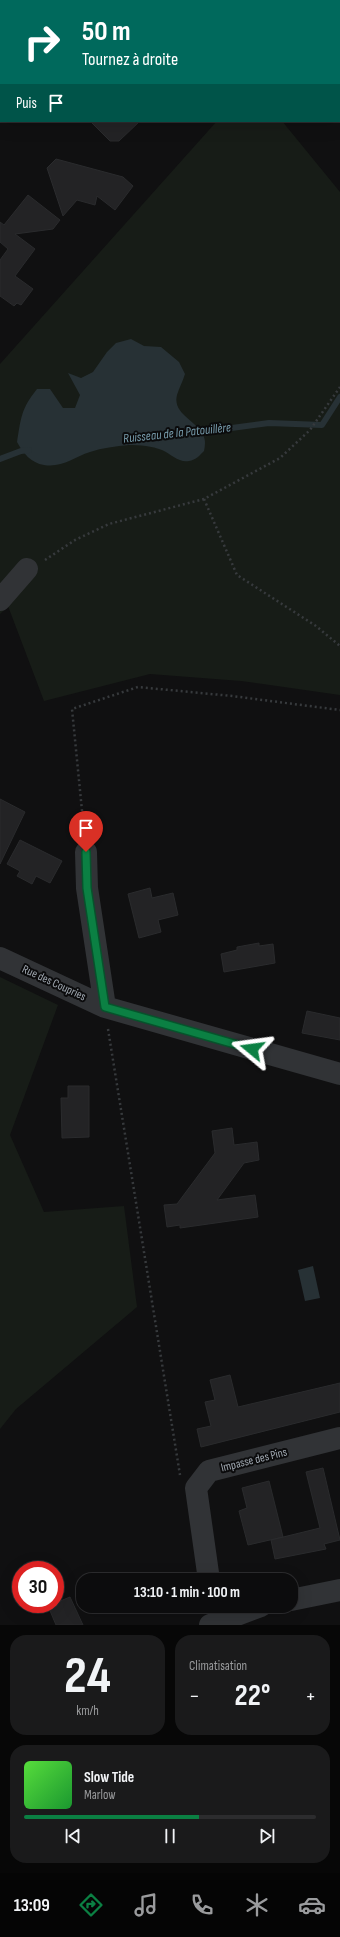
<!DOCTYPE html>
<html lang="fr">
<head>
<meta charset="utf-8">
<style>
  body { margin:0; font-family:"Sofia Sans Condensed",sans-serif; background:#1a1a1b; color:#f1f3f6; height:100vh; display:flex; flex-direction:column; font-size:15px; white-space:nowrap }
  * { box-sizing:border-box; margin:0 }
  p { font-size:13px; color:#9a9b9d }
  .icon { flex:none; width:22px; height:22px; fill:none; stroke:currentColor; stroke-width:2; stroke-linecap:round; stroke-linejoin:round }
  .map { position:relative; height:1625px; overflow:hidden }
  .sheet { display:flex; flex-direction:column; gap:10px; padding:10px; background:#070707; flex:1 }
  .sheet>* { flex:none }
  .banner { position:absolute; left:0px; top:0px; width:340px; height:122px; box-shadow:0 4px 16px #0002,0 0 0 1px #2c2c2e; background:#00695c; color:#fff; overflow:hidden }
  .speed { position:absolute; left:12px; top:1561px; display:flex; gap:8px; font-size:20px; font-weight:700; text-align:center }
  .speed>* { display:grid; place-content:center; width:52px; height:52px; border-radius:50%; background:#0c0c0d; box-shadow:0 4px 16px #0002,0 0 0 1px #2c2c2e; line-height:1 }
  .speed .limit { border:6px solid #d22; background:#fff; color:#111 }
  .pin { position:absolute; display:grid; place-items:center; width:34px; height:34px; color:#fff; margin:-41px -17px; border-radius:50% 50% 50% 0; rotate:-45deg; box-shadow:0 0 4px #0007 }
  .pin .icon { rotate:45deg }
  .me { position:absolute; width:44px; margin:-22px; rotate:286deg; stroke-linejoin:round; filter:drop-shadow(0 0 3px #0008) }
  .turn { display:flex; align-items:center; gap:14px; height:84px; padding:0 16px; font-size:18px }
  .turn .icon { width:52px; height:52px; stroke-width:2.5 }
  .turn b { display:block; font-size:28px; line-height:34px }
  .then { display:flex; align-items:center; height:38px; padding:0 16px; background:#0003; gap:8px; font-size:15px }
  .big { font-size:30px; font-weight:700; line-height:1.1 }
  .sheet .card { flex:1; display:flex; flex-direction:column; justify-content:center; gap:6px; min-width:0; padding:0 14px; border-radius:16px; background:#1a1a1b }
  .sheet .dial { align-items:center; gap:0 }
  .dial b { font-size:52px; line-height:1 }
  .song { display:flex; align-items:center; gap:12px }
  .cover { width:48px; height:48px; border-radius:6px; background:linear-gradient(135deg,hsl(110 70% 55%),hsl(130 70% 35%)) }
  .played { height:4px; border-radius:2px; background:linear-gradient(90deg,#0b8043 60%,#2c2c2e 60%) }
  .keys { display:flex; justify-content:space-around; direction:ltr }
  .heat { display:flex; justify-content:space-between; align-items:center; font-size:22px; direction:ltr }
  .sheet .tiles { flex:1; display:grid; gap:10px; grid-template-columns:1fr 1fr }
  .card:last-child { grid-column:span 2 }
  .trip { position:absolute; left:76px; top:1573px; width:222px; height:40px; border-radius:16px; background:#0c0c0d; box-shadow:0 4px 16px #0002,0 0 0 1px #2c2c2e; font-weight:700; line-height:40px; text-align:center }
  .menu { display:flex; height:64px; justify-content:space-around; align-items:center; background:#050505; color:#9a9b9d }
  .menu .icon { width:28px; height:28px }
  .menu .current { color:#0b8043 }
  .menu b { font-size:18px; color:#f1f3f6 }
  .map>svg:first-child { display:block }
  .green { fill:#171c17 }
  .water { fill:#273135 }
  .lines { fill:none; stroke-linecap:round; stroke-linejoin:round }
  .stream { stroke:#273135; stroke-width:6 }
  .building { fill:#232325; stroke:#2a2b2d }
  .path { stroke:#373a3d; stroke-width:2.5; stroke-dasharray:2 3; stroke-linecap:butt }
  .minor { stroke:#313336; stroke-width:22 }
  .route-casing { stroke:#07532c; stroke-width:10 }
  .route { stroke:#0b8043; stroke-width:7 }
  .labels { text-anchor:middle; dominant-baseline:central; stroke-width:4; stroke-linejoin:round; paint-order:stroke }
  .street-label { font-size:12px; fill:#a1a9b2; stroke:#0b0b0c }
  .water-label { font-size:13px; font-style:italic; fill:#789dad; stroke:#0b0b0c }
</style>
</head>
<body>
<div class="map">
<svg width="340" height="1625" viewBox="0 0 340 1625">
  <rect width="100%" height="100%" fill="#101011"/>
  <!-- green -->
  <path class="green" d="M217,121H282L340,192V695L241,681L150,674L44,701L8,606L0,614V364Z
    M0,977L58,1005L10,1135L44,1212L124,1206L137,1307L16,1409L0,1429Z"/>
  <!-- water -->
  <path class="water" d="M131,339L144,346L161,347L179,362L185,374C183,381 179,388 177,395C172,414 197,421 203,435C206,440 205,446 204,451C200,455 196,460 189,461C179,463 171,454 162,450C152,446 140,445 129,445C116,446 102,448 90,452C74,457 62,468 44,465C31,463 23,453 17,442C21,418 21,409 37,389H50L63,408H75L80,395L68,373L81,378L93,372L107,352L116,343Z
    M313,1266L320,1298L305,1301L298,1270Z"/>
  <g class="lines">
    <!-- stream -->
    <path class="stream" d="M194,433L269,423L322,425L340,397
      M0,459L21,451L29,450"/>
  </g>
  <!-- building -->
  <path class="building" d="M90,121H140L119,141H110Z
    M56,159L123,177L133,186L115,210L97,196L95,205L77,200L63,216L47,168Z
    M28,195L60,220L53,229L15,234L35,249L15,276L33,289L21,305L17,303L14,306L0,296V260L8,249L0,242V222L4,225Z
    M0,799L25,812L0,864Z
    M20,840L62,861L50,883L36,876L32,884L17,876L20,871L7,864Z
    M150,888L152,898L173,893L178,915L158,920L161,932L139,938L128,894Z
    M259,943V946L273,944L275,963L224,972L221,954L237,950V947Z
    M307,1011L340,1018V1040L302,1033Z
    M68,1086H89V1137L62,1138L61,1098H68Z
    M232,1128L234,1145L257,1142L259,1160L244,1163L217,1200L255,1195L258,1217L180,1228V1225L167,1227L164,1205L177,1204L215,1153L212,1131Z
    M230,1375L238,1407L340,1383V1412L201,1447L197,1429L211,1426L205,1402L215,1400L210,1380Z
    M323,1468L340,1540L324,1544L326,1549L275,1559L271,1540L320,1528L306,1472Z
    M269,1481L283,1537L248,1545L239,1511L247,1508L242,1488Z
    M70,1597L83,1625H56L48,1606Z"/>
  <g class="lines">
    <!-- path -->
    <path class="path" d="M204,499L237,575L316,626L340,646
      M45,560L75,540L109,524L204,499L280,458L310,430L340,387
      M84,831L72,709L138,687L232,696L340,710
      M108,1029L180,1475"/>
    <!-- minor -->
    <path class="minor" d="M101,1L102,0
      M0,101L1,100
      M0,600L27,569
      M86,852L87,888L105,1007
      M0,958L105,1007L340,1074
      M209,1580L196,1488L209,1471L340,1438
      M291,1600L340,1590
      M210,1625L261,1606"/>
  </g>
  <g class="lines">
    <defs>
      <path id="route" d="M86,852L87,888L105,1007L252,1049"/>
    </defs>
    <!-- route casing -->
    <use href="#route" class="route-casing"/>
    <!-- route -->
    <use href="#route" class="route"/>
  </g>
  <g class="labels">
    <!-- street labels -->
    <g class="street-label">
      <text transform="translate(54 983) rotate(25)">Rue des Coupries</text>
      <text transform="translate(254 1460) rotate(-14)">Impasse des Pins</text>
    </g>
    <!-- water labels -->
    <g class="water-label">
      <text transform="translate(177 433) rotate(-6)">Ruisseau de la Patouillère</text>
    </g>
  </g>
</svg>
<div class="speed"><div class="limit">30</div></div>
<div class="pin" style="left:86px;top:852px;background:#d93025"><svg class="icon" aria-label="arrive" viewBox="0 0 24 24"><path d="M6 21V4h12l-3 4 3 4H6"/></svg></div>
<svg class="me" style="left:252px;top:1049px" viewBox="-20 -20 40 40"><path d="M0-17L14 15 0 8-14 15z" fill="#0b8043" stroke="#fff" stroke-width="4"/></svg>
<div class="trip">13:10 · 1 min · 100 m</div>
<div class="banner">
<div class="turn"><svg class="icon" aria-label="right" viewBox="0 0 24 24"><path d="M7 20v-9h11M14 6l5 5-5 5"/></svg><div><b>50 m</b>Tournez à droite</div></div>
<div class="then">Puis<svg class="icon" aria-label="arrive" viewBox="0 0 24 24"><path d="M6 21V4h12l-3 4 3 4H6"/></svg></div>
</div>
</div>
<section class="sheet">
<div class="tiles">
<div class="card dial"><b>24</b><p>km/h</p></div>
<div class="card"><p>Climatisation</p>
<div class="heat"><a>−</a><b class="big">22°</b><a>+</a></div>
</div>
<div class="card">
<div class="song"><i class="cover"></i><div><b>Slow Tide</b><p>Marlow</p></div></div>
<div class="played"></div>
<div class="keys"><svg class="icon" aria-label="previous" viewBox="0 0 24 24"><path d="M18 5L8 12l10 7zM5 5v14"/></svg><svg class="icon" aria-label="pause" viewBox="0 0 24 24"><path d="M8 5v14M16 5v14"/></svg><svg class="icon" aria-label="next" viewBox="0 0 24 24"><path d="M6 5l10 7-10 7zM19 5v14"/></svg></div>
</div>
</div>
</section>
<nav class="menu">
<b>13:09</b>
<svg class="icon current" aria-label="directions" viewBox="0 0 24 24"><path d="M12 3l9 9-9 9-9-9zM9 14v-3h6M13 9l2 2-2 2"/></svg>
<svg class="icon" aria-label="music" viewBox="0 0 24 24"><path d="M9 18V5l10-2v13"/><circle cx="6" cy="18" r="3"/><circle cx="16" cy="16" r="3"/></svg>
<svg class="icon" aria-label="phone" viewBox="0 0 24 24"><path d="M5 4h4l2 5-3 2q2 4 5 5l2-3 5 2v4C11 20 4 13 5 4z"/></svg>
<svg class="icon" aria-label="climate" viewBox="0 0 24 24"><path d="M12 3v18M4 7l16 10M4 17L20 7"/></svg>
<svg class="icon" aria-label="car" viewBox="0 0 24 24"><path d="M5 17H2v-5l4-1 3-4h7l3 4 3 1v5h-3M9 17h6M6 11h13"/><circle cx="7" cy="17" r="2"/><circle cx="17" cy="17" r="2"/></svg>
</nav>
</body>
</html>
